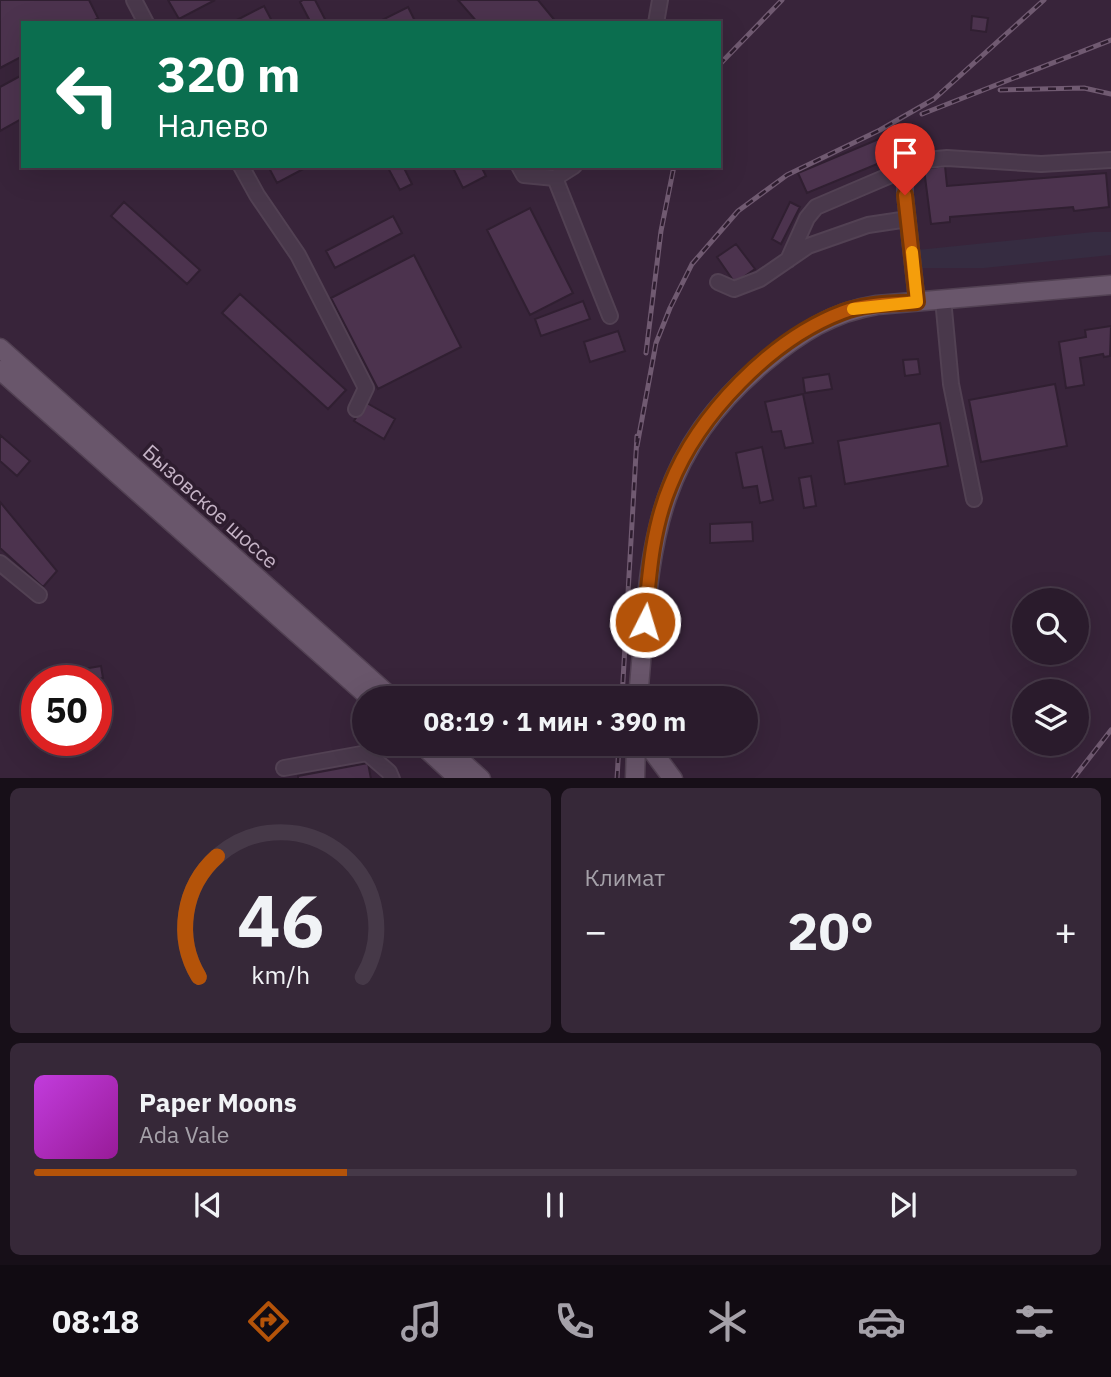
<!DOCTYPE html>
<html lang="ru">
<head>
<meta charset="utf-8">
<style>
  body { margin:0; font-family:"IBM Plex Sans",sans-serif; background:#362838; color:#f1f3f6; height:100vh; display:flex; flex-direction:column; font-size:26px; white-space:nowrap }
  * { box-sizing:border-box; margin:0 }
  p { font-size:23px; color:#a5a1a9 }
  .icon { flex:none; width:38px; height:38px; fill:none; stroke:currentColor; stroke-width:2; stroke-linecap:round; stroke-linejoin:round }
  .map { position:relative; height:778px; overflow:hidden }
  .drawer { display:flex; flex-direction:column; gap:10px; padding:10px; background:#170f18; flex:1 }
  .drawer>* { flex:none }
  .hud { position:absolute; left:21px; top:21px; width:700px; height:147px; border-radius:0px; box-shadow:0 7px 28px #0002,0 0 0 2px #463948; background:#0b6e4f; color:#fff; overflow:hidden }
  .buttons { position:absolute; left:1012px; top:588px; display:grid; gap:14px }
  .buttons a { display:grid; place-items:center; width:77px; height:77px; border-radius:50%; background:#2a1b2c; box-shadow:0 7px 28px #0002,0 0 0 2px #463948; font-size:35px }
  .speed { position:absolute; left:21px; top:665px; display:flex; gap:14px; font-size:35px; font-weight:700; text-align:center }
  .speed>* { display:grid; place-content:center; width:91px; height:91px; border-radius:50%; background:#2a1b2c; box-shadow:0 7px 28px #0002,0 0 0 2px #463948; line-height:1 }
  .speed .limit { border:10px solid #d22; background:#fff; color:#111 }
  .pin { position:absolute; display:grid; place-items:center; width:60px; height:60px; color:#fff; margin:-72px -30px; border-radius:50% 50% 50% 0; rotate:-45deg; box-shadow:0 0 7px #0007 }
  .pin .icon { rotate:45deg }
  .me { position:absolute; width:77px; margin:-38px; rotate:5deg; stroke-linejoin:round; filter:drop-shadow(0 0 5px #0008) }
  .turn { display:flex; align-items:center; gap:24px; height:147px; padding:0 21px; font-size:32px }
  .turn .icon { width:91px; height:91px; stroke-width:2.5 }
  .turn b { display:block; font-size:49px; line-height:60px }
  .big { font-size:52px; font-weight:800; line-height:1.1 }
  .drawer .tile { flex:1; display:flex; flex-direction:column; justify-content:center; gap:10px; min-width:0; padding:0 24px; border-radius:10px; background:#362838 }
  .drawer .dial { align-items:center; gap:0 }
  .dial svg { height:182px; overflow:visible; fill:none; stroke:#463948; stroke-width:7; stroke-linecap:round; text-anchor:middle }
  .dial text { fill:#f1f3f6; stroke:none }
  .song { display:flex; align-items:center; gap:21px }
  .cover { width:84px; height:84px; border-radius:10px; background:linear-gradient(135deg,hsl(290 70% 55%),hsl(300 70% 35%)) }
  .played { height:7px; border-radius:4px; background:linear-gradient(90deg,#b45309 30%,#463948 30%) }
  .keys { display:flex; justify-content:space-around; direction:ltr }
  .heat { display:flex; justify-content:space-between; align-items:center; font-size:38px; direction:ltr }
  .drawer .tiles { flex:1; display:grid; gap:10px; grid-template-columns:1fr 1fr }
  .tile:last-child { grid-column:span 2 }
  .trip { position:absolute; left:352px; top:686px; width:406px; height:70px; border-radius:35px; background:#2a1b2c; box-shadow:0 7px 28px #0002,0 0 0 2px #463948; font-weight:800; line-height:70px; text-align:center }
  .tab-bar { display:flex; height:112px; justify-content:space-around; align-items:center; background:#110b12; color:#a5a1a9 }
  .tab-bar .icon { width:49px; height:49px }
  .tab-bar .selected { color:#b45309 }
  .tab-bar b { font-size:32px; color:#f1f3f6 }
  .map>svg:first-child { display:block }
  .green { fill:#362c41 }
  .building { fill:#4c334e; stroke:#301f31; stroke-width:2 }
  .lines { fill:none; stroke-linecap:round; stroke-linejoin:round }
  .minor-casing { stroke:#524153; stroke-width:18 }
  .major-casing { stroke:#524153; stroke-width:21 }
  .minor { stroke:#49384b; stroke-width:14 }
  .major { stroke:#69566b; stroke-width:18 }
  .rail-casing { stroke:#705a71; stroke-width:5 }
  .rail { stroke:#2e1d2f; stroke-width:2.5; stroke-dasharray:8; stroke-linecap:butt }
  .route-casing { stroke:#753606; stroke-width:18 }
  .route { stroke:#b45309; stroke-width:12 }
  .slow { stroke:#f59e0b; stroke-width:12 }
  .labels { text-anchor:middle; dominant-baseline:central; stroke-width:7; stroke-linejoin:round; paint-order:stroke }
  .street-label { font-size:21px; fill:#c5b3c6; stroke:#2e1d2f }
</style>
</head>
<body>
<div class="map">
<svg width="1111" height="779" viewBox="0 0 1111 779">
  <rect width="100%" height="100%" fill="#38243a"/>
  <!-- green -->
  <path class="green" d="M1093,232H1111V255L984,268H921L917,250Z"/>
  <!-- building -->
  <path class="building" d="M0,0H89L98,18L89,23H23V56L0,68Z
    M168,0H215L179,19Z
    M303,0H315L327,23H311L300,2Z
    M458,0H538L557,23H478Z
    M264,6L273,23H231Z
    M408,7L416,23H380V21Z
    M972,16L988,18L986,32L971,30Z
    M22,75L23,118L0,131V87Z
    M912,125L921,146L807,193L798,173Z
    M268,166H309L277,183Z
    M387,166H403L412,184L400,190Z
    M452,166H481L486,176L463,188Z
    M945,166L947,186L1106,173L1109,207L1074,211L1073,207L950,217V222L931,224L924,169Z
    M124,202L200,270L187,284L111,216Z
    M790,202L800,207L781,244L772,239Z
    M530,208L573,293L530,315L487,230Z
    M393,216L402,233L335,268L326,251Z
    M736,244L755,269L735,283L717,257Z
    M414,255L461,347L378,389L331,298Z
    M240,294L346,390L328,409L222,313Z
    M583,301L590,319L541,336L535,319Z
    M1111,326L1110,356L1104,357L1103,354L1080,358L1084,385L1066,388L1059,342L1086,337L1085,330Z
    M618,331L625,351L590,362L584,342Z
    M918,359L920,374L905,376L903,360Z
    M829,374L832,389L805,393L803,378Z
    M1055,384L1067,446L981,462L969,400Z
    M803,394L813,443L785,448L781,431L772,432L765,402Z
    M365,402L395,419L384,439L354,421Z
    M940,423L948,466L845,484L838,441Z
    M0,435L30,461L17,476L0,461Z
    M762,447L773,500L760,503L757,486L743,488L736,453Z
    M811,476L816,506L804,508L799,478Z
    M0,502L57,571L43,587L0,548Z
    M752,522L753,541L710,543V524Z
    M101,666L103,678L91,680L89,668Z
    M368,763L371,779H298V776Z"/>
  <g class="lines">
    <defs>
      <path id="minor" d="M134,0L146,23
        M656,23L660,0
        M241,166L257,195L298,255L366,388L356,409
        M519,166L524,175L555,178L574,166
        M905,170V195L917,302
        M555,178L610,316
        M788,260L807,218L816,207L926,160L947,158L1041,164L1111,160
        M718,282L734,289L760,279L808,246L868,225L908,219
        M943,299L951,384L974,499
        M0,563L39,595
        M284,768L367,753L389,772L392,779"/>
      <path id="major" d="M0,348L392,698
        M0,370L370,698
        M638,698C651,557 646,461 765,362C799,334 832,312 877,305L1111,285
        M421,744L459,779
        M442,744L481,779
        M647,744L673,779
        M635,779L636,744"/>
    </defs>
    <!-- minor casing -->
    <use href="#minor" class="minor-casing"/>
    <!-- major casing -->
    <use href="#major" class="major-casing"/>
    <!-- minor -->
    <use href="#minor" class="minor"/>
    <!-- major -->
    <use href="#major" class="major"/>
    <defs>
      <path id="rail" d="M719,65L782,0
        M1000,90L1084,88L1111,94
        M922,114L1111,40
        M646,353L661,231L674,166
        M637,446L656,343L670,308L692,264L738,211L787,175L880,130L934,99L1044,0
        M622,698L637,436
        M617,779L619,744
        M1073,779L1111,730"/>
    </defs>
    <!-- rail casing -->
    <use href="#rail" class="rail-casing"/>
    <!-- rail -->
    <use href="#rail" class="rail"/>
  </g>
  <g class="lines">
    <defs>
      <path id="route" d="M645,622C649,576 652,529 670,486C698,415 771,339 843,312C866,303 893,304 917,302L905,195"/>
    </defs>
    <!-- route casing -->
    <use href="#route" class="route-casing"/>
    <!-- route -->
    <use href="#route" class="route"/>
    <!-- slow -->
    <path class="slow" d="M853,309L917,302L912,252"/>
  </g>
  <g class="labels">
    <!-- street labels -->
    <g class="street-label">
      <text transform="translate(211 506) rotate(42)">Бызовское шоссе</text>
    </g>
  </g>
</svg>
<div class="buttons">
<a><svg class="icon" aria-label="search" viewBox="0 0 24 24"><circle cx="10" cy="10" r="6"/><path d="M15 15l6 6"/></svg></a>
<a><svg class="icon" aria-label="layers" viewBox="0 0 24 24"><path d="M12 4l9 5-9 5-9-5zM3 14l9 5 9-5"/></svg></a>
</div>
<div class="speed"><div class="limit">50</div></div>
<div class="pin" style="left:905px;top:195px;background:#d93025"><svg class="icon" aria-label="arrive" viewBox="0 0 24 24"><path d="M6 21V4h12l-3 4 3 4H6"/></svg></div>
<svg class="me" style="left:645px;top:622px" viewBox="-20 -20 40 40"><circle r="17" fill="#b45309" stroke="#fff" stroke-width="3"/><path d="M0-11L8 9 0 5-8 9z" fill="#fff"/></svg>
<div class="trip">08:19 · 1 мин · 390 m</div>
<div class="hud">
<div class="turn"><svg class="icon" aria-label="left" viewBox="0 0 24 24"><path d="M17 20v-9H6M10 6l-5 5 5 5"/></svg><div><b>320 m</b>Налево</div></div>
</div>
</div>
<section class="drawer">
<div class="tiles">
<div class="tile dial"><svg viewBox="0 0 100 80">
<path d="M14 69A42 42 0 1 1 86 69"/>
<path d="M14 69A42 42 0 0 1 22 16" stroke="#b45309"/>
<text x="50" y="56" font-size="32" font-weight="700">46</text>
<text x="50" y="72" font-size="11">km/h</text>
</svg></div>
<div class="tile"><p>Климат</p>
<div class="heat"><a>−</a><b class="big">20°</b><a>+</a></div>
</div>
<div class="tile">
<div class="song"><i class="cover"></i><div><b>Paper Moons</b><p>Ada Vale</p></div></div>
<div class="played"></div>
<div class="keys"><svg class="icon" aria-label="previous" viewBox="0 0 24 24"><path d="M18 5L8 12l10 7zM5 5v14"/></svg><svg class="icon" aria-label="pause" viewBox="0 0 24 24"><path d="M8 5v14M16 5v14"/></svg><svg class="icon" aria-label="next" viewBox="0 0 24 24"><path d="M6 5l10 7-10 7zM19 5v14"/></svg></div>
</div>
</div>
</section>
<nav class="tab-bar">
<b>08:18</b>
<svg class="icon selected" aria-label="directions" viewBox="0 0 24 24"><path d="M12 3l9 9-9 9-9-9zM9 14v-3h6M13 9l2 2-2 2"/></svg>
<svg class="icon" aria-label="music" viewBox="0 0 24 24"><path d="M9 18V5l10-2v13"/><circle cx="6" cy="18" r="3"/><circle cx="16" cy="16" r="3"/></svg>
<svg class="icon" aria-label="phone" viewBox="0 0 24 24"><path d="M5 4h4l2 5-3 2q2 4 5 5l2-3 5 2v4C11 20 4 13 5 4z"/></svg>
<svg class="icon" aria-label="climate" viewBox="0 0 24 24"><path d="M12 3v18M4 7l16 10M4 17L20 7"/></svg>
<svg class="icon" aria-label="car" viewBox="0 0 24 24"><path d="M5 17H2v-5l4-1 3-4h7l3 4 3 1v5h-3M9 17h6M6 11h13"/><circle cx="7" cy="17" r="2"/><circle cx="17" cy="17" r="2"/></svg>
<svg class="icon" aria-label="filters" viewBox="0 0 24 24"><path d="M4 7h16M4 17h16"/><circle cx="9" cy="7" r="2"/><circle cx="15" cy="17" r="2"/></svg>
</nav>
</body>
</html>
